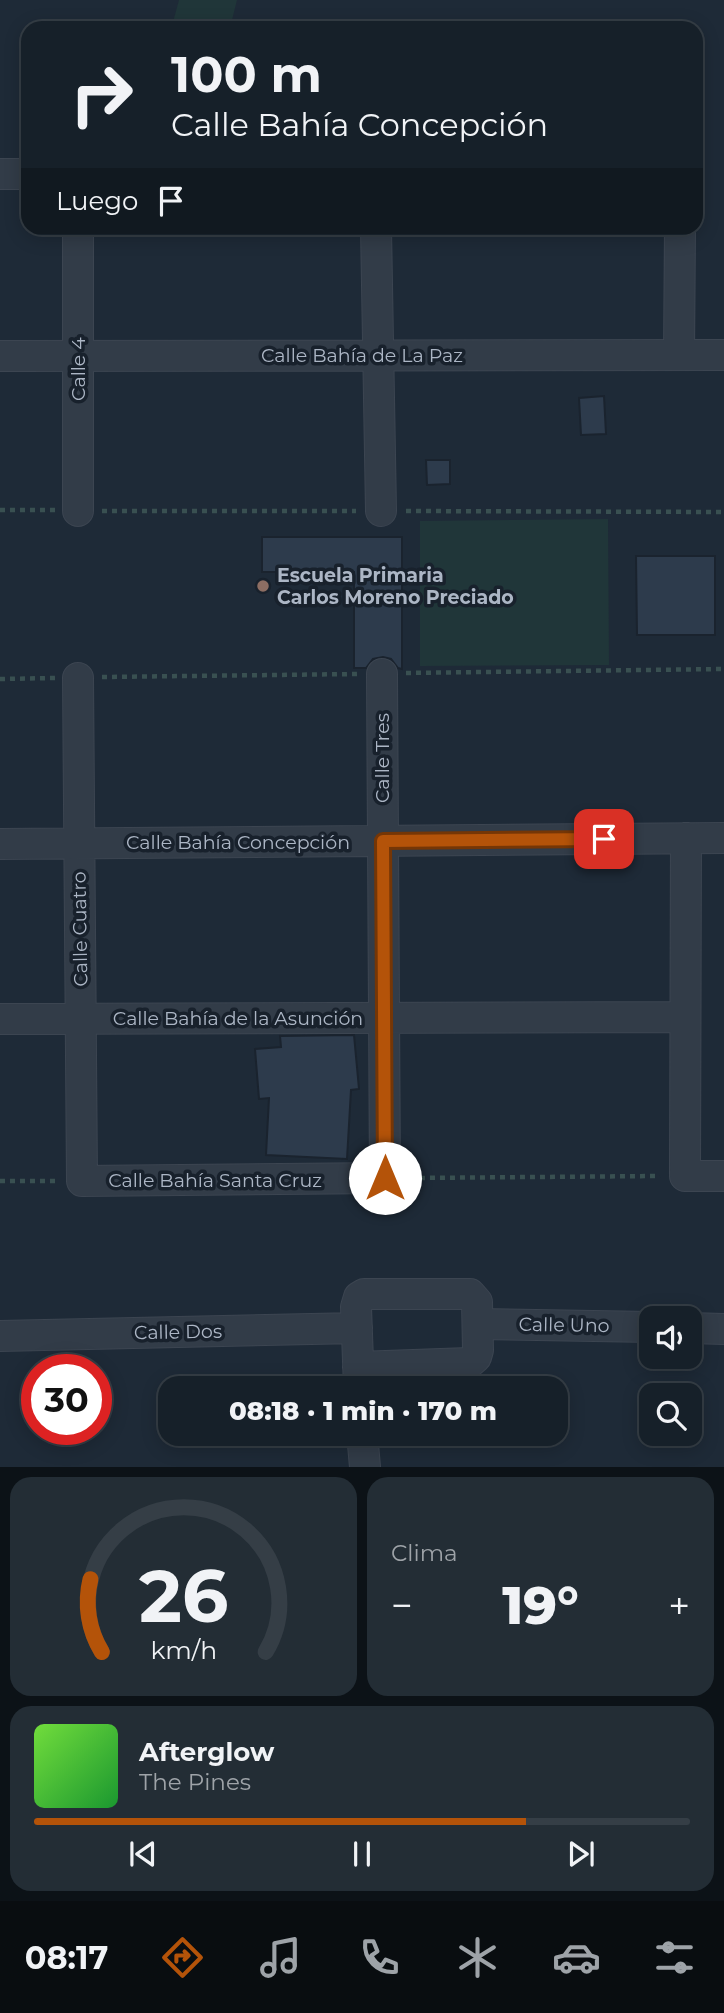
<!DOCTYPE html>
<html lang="es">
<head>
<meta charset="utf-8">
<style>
  body { margin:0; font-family:Montserrat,sans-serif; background:#232d35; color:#f1f3f6; height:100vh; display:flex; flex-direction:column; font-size:26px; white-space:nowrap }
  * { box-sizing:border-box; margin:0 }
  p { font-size:23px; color:#9ea3a8 }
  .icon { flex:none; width:38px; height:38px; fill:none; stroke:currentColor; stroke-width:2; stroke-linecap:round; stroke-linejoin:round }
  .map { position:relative; height:1467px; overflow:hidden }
  .side { display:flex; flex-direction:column; gap:10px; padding:10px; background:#0c1217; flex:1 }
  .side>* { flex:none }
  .guide { position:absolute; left:21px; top:21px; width:682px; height:214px; border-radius:21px; box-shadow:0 4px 18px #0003,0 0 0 2px #353e46; background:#162029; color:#f1f3f6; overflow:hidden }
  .tools { position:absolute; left:639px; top:1306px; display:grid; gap:14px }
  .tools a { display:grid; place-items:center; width:63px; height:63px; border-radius:14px; background:#162029; box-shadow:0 4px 18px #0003,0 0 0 2px #353e46; font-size:35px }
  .speed { position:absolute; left:21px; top:1354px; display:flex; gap:14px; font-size:35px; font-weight:700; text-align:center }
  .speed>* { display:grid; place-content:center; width:91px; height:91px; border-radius:50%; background:#162029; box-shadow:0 4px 18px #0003,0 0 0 2px #353e46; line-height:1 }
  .speed .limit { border:10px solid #d22; background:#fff; color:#111 }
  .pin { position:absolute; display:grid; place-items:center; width:60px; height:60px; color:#fff; margin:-30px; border-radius:14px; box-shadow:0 4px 10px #0006 }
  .me { position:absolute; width:77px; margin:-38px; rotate:0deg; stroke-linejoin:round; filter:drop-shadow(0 0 5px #0008) }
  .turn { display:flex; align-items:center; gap:24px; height:147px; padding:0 35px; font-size:32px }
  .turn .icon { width:91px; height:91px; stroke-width:2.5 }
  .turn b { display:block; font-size:49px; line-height:60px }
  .then { display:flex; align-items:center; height:66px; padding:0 35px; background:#0003; gap:14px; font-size:26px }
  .big { font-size:52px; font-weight:800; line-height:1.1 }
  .side .widget { flex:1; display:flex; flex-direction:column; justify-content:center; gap:10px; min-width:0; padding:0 24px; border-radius:21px; background:#232d35 }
  .side .dial { align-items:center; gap:0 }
  .dial svg { height:182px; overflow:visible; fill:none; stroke:#353e46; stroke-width:7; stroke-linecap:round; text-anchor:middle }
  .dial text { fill:#f1f3f6; stroke:none }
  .song { display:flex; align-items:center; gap:21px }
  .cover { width:84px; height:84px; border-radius:10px; background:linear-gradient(135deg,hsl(100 70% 55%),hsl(130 70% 35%)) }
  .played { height:7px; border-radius:4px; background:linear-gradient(90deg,#b45309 75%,#353e46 75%) }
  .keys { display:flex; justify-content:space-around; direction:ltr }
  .heat { display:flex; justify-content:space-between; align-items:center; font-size:38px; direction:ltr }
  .side .tiles { flex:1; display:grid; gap:10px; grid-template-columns:1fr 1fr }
  .widget:last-child { grid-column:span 2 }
  .trip { position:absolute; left:158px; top:1376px; width:410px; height:70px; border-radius:21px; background:#162029; box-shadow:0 4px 18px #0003,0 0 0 2px #353e46; font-weight:800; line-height:70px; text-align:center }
  .dock { display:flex; height:112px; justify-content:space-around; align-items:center; background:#090d10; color:#9ea3a8 }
  .dock .icon { width:49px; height:49px }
  .dock .current { color:#b45309 }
  .dock b { font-size:32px; color:#f1f3f6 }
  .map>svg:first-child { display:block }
  .green { fill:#203639 }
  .building { fill:#2d3b4c; stroke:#1a232e; stroke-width:2 }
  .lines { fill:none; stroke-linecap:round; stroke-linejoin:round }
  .minor-casing { stroke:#3c4551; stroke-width:32 }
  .path { stroke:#395051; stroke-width:4.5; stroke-dasharray:5 5; stroke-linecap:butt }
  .minor { stroke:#323c48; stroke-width:30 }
  .route-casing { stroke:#753606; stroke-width:18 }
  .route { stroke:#b45309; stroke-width:12 }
  .education-dot { fill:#8d6e63; stroke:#18212c; stroke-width:2.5 }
  .labels { text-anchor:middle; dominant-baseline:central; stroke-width:7; stroke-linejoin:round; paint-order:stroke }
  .street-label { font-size:19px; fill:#acb6c5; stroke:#18212c }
  .poi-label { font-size:19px; font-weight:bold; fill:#acb6c5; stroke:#18212c; text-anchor:start }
</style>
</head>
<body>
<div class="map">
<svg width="724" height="1467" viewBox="0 0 724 1467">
  <rect width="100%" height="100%" fill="#1e2a37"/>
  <!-- green -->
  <path class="green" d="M179,0H237L230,28H195L173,22Z
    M608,519L609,665L420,666V521Z"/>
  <!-- building -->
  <path class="building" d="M604,396L606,434L581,435L579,398Z
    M426,460H450V484L427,485Z
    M262,537H402V669L398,668L391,659L383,657L373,659L366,668H354V572H262Z
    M636,556H715V635H637Z
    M354,1035L359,1089L351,1090L347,1159L266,1155L269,1098L259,1099L255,1049L281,1047L280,1036Z"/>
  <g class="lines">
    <defs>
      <path id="minor" d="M0,174H28
        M78,228V511
        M376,228L381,511
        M679,355L680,228
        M0,356L724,355
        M78,678L82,1181L385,1178L382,674
        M686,838L685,1176H724
        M0,844L724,838
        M0,1019L685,1017
        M478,1324L651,1327
        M690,1328L724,1329
        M0,1336L357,1328
        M358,1367L469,1363L476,1357L478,1350L477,1302L470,1294H364L359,1297L356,1307L359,1388
        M362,1433L365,1467"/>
    </defs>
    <!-- minor casing -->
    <use href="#minor" class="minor-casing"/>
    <!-- path -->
    <path class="path" d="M0,510H55
      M102,511H356
      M406,511L724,512
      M406,673L724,669
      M102,677L359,674
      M0,679L55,678
      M410,1178L660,1176
      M0,1181H59"/>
    <!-- minor -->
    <use href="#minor" class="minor"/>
  </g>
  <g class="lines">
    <defs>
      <path id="route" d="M385,1178L383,841L604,839"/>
    </defs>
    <!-- route casing -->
    <use href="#route" class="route-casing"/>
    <!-- route -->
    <use href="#route" class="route"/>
  </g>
  <!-- markers -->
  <circle class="education-dot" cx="263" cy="586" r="7"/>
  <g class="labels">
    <!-- street labels -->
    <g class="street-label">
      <text x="362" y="355">Calle Bahía de La Paz</text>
      <text transform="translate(78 369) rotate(-90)">Calle 4</text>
      <text transform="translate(382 758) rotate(-90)">Calle Tres</text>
      <text x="238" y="842">Calle Bahía Concepción</text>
      <text transform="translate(80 929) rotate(-91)">Calle Cuatro</text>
      <text x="238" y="1018">Calle Bahía de la Asunción</text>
      <text x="215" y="1180">Calle Bahía Santa Cruz</text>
      <text transform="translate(564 1325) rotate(1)">Calle Uno</text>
      <text transform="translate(178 1332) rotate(-1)">Calle Dos</text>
    </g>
    <!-- poi labels -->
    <g class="poi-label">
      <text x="277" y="575">Escuela Primaria<tspan x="277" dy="22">Carlos Moreno Preciado</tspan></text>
    </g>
  </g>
</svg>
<div class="tools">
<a><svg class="icon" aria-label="sound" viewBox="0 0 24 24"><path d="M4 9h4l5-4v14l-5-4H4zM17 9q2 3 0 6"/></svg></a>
<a><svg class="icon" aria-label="search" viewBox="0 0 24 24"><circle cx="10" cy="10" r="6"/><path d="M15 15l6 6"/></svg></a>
</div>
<div class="speed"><div class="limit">30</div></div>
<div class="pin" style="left:604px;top:839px;background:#d93025"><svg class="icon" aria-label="arrive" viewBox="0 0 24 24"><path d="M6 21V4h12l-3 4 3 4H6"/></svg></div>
<svg class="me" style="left:385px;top:1178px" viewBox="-20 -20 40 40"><circle r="19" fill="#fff"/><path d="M0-13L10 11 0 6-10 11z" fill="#b45309"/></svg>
<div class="trip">08:18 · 1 min · 170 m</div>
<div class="guide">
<div class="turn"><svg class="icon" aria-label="right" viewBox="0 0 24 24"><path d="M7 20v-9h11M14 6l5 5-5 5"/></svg><div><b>100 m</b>Calle Bahía Concepción</div></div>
<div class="then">Luego<svg class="icon" aria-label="arrive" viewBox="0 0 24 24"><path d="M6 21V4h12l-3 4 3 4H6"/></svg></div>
</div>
</div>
<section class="side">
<div class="tiles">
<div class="widget dial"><svg viewBox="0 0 100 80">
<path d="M14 69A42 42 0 1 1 86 69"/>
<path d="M14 69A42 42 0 0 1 9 37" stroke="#b45309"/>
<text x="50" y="56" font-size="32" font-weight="700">26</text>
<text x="50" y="72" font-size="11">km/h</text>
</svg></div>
<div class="widget"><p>Clima</p>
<div class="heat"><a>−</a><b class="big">19°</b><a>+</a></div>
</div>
<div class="widget">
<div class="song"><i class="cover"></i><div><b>Afterglow</b><p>The Pines</p></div></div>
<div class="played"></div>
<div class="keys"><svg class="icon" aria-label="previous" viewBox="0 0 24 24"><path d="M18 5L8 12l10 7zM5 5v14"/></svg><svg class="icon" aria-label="pause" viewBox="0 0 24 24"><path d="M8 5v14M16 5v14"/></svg><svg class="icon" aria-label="next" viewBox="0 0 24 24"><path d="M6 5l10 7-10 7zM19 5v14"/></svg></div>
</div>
</div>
</section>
<nav class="dock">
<b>08:17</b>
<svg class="icon current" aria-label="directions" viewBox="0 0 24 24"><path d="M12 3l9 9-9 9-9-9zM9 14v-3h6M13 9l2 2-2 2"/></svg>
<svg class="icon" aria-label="music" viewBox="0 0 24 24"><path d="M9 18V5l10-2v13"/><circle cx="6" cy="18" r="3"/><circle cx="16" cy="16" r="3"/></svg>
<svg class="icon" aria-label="phone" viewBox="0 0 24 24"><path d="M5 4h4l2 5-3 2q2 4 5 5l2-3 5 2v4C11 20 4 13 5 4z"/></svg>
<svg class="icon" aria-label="climate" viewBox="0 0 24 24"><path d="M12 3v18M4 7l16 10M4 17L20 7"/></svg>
<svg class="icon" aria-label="car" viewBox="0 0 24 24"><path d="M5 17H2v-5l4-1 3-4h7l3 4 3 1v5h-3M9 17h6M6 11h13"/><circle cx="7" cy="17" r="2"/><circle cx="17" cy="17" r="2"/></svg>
<svg class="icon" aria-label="filters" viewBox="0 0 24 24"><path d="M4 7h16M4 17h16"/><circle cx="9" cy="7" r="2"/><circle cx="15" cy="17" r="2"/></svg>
</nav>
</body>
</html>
